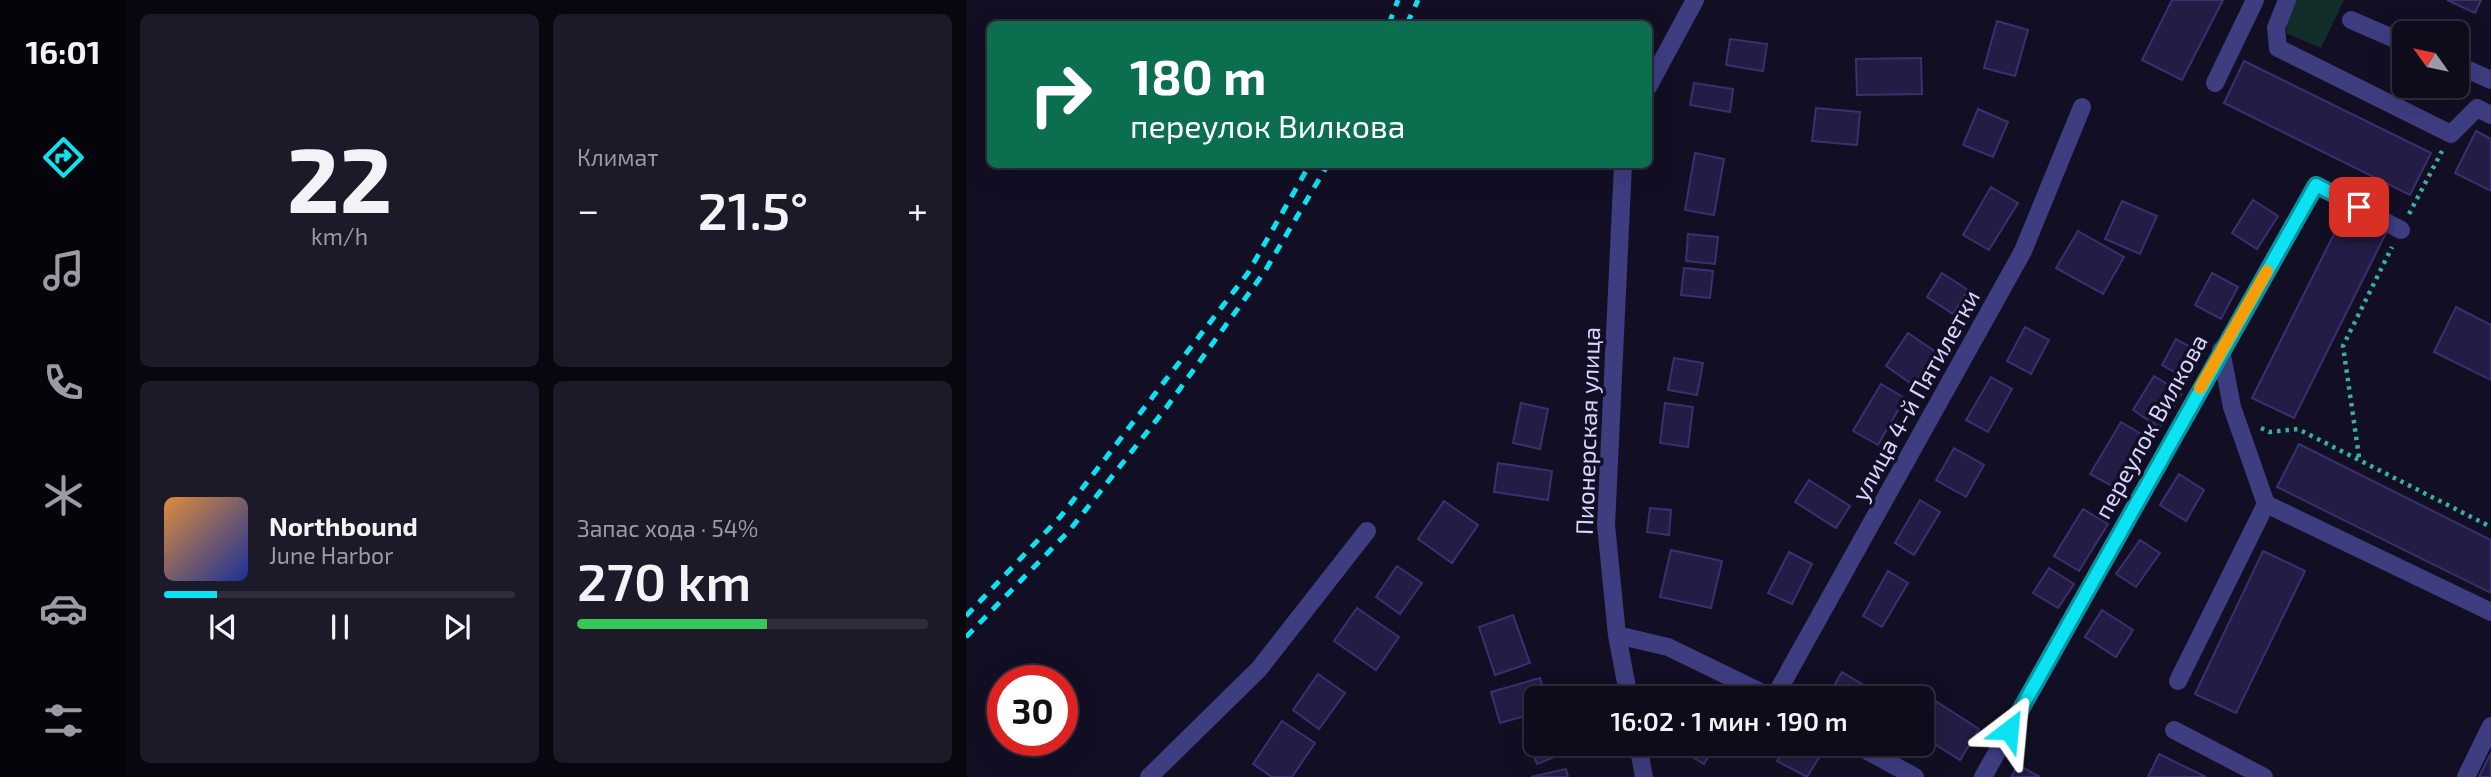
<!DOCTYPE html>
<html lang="ru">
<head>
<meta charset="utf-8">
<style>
  body { margin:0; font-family:"Exo 2",sans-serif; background:#1c1928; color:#f1f3f6; height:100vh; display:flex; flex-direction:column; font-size:26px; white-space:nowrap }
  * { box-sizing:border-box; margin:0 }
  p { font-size:23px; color:#9b9ba3 }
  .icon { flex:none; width:38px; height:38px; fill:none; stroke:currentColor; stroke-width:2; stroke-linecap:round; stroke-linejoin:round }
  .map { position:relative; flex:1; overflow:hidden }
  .side { display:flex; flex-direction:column; gap:14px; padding:14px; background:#08060f; width:840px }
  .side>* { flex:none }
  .guide { position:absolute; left:21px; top:21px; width:665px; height:147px; border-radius:10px; box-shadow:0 7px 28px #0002,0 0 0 2px #2e2b3a; background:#0b6e4f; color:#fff; overflow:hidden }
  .needle { width:46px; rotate:303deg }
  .tools { position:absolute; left:1426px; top:21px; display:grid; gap:14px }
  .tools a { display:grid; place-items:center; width:77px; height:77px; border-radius:10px; background:#0e0b1b; box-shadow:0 7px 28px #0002,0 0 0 2px #2e2b3a; font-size:35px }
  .speed { position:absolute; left:21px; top:665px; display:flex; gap:14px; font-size:35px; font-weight:700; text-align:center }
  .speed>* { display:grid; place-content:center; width:91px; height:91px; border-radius:50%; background:#0e0b1b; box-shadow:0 7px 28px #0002,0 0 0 2px #2e2b3a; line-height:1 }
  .speed .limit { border:10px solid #d22; background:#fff; color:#111 }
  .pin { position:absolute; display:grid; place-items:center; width:60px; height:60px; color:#fff; margin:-30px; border-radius:14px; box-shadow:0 4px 10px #0006 }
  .me { position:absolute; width:77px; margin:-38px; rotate:29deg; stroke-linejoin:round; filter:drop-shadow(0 0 5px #0008) }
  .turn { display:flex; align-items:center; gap:24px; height:147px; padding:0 28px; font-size:32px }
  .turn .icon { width:91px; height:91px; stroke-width:2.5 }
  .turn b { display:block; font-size:49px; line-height:60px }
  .big { font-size:52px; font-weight:600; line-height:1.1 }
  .side .widget { flex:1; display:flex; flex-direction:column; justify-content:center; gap:10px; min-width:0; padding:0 24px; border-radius:10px; background:#1c1928 }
  .side .dial { align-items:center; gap:0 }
  .dial b { font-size:91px; line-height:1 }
  .song { display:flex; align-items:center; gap:21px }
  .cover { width:84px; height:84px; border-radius:10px; background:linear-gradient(135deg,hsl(30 70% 55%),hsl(230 70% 35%)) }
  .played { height:7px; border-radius:4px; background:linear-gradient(90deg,#0be2f2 15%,#2e2b3a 15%) }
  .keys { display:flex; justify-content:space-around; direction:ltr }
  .heat { display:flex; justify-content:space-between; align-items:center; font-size:38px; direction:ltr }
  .charge { height:10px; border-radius:5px; background:linear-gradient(90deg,#34c759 54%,#2e2b3a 0) }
  .side .tiles { flex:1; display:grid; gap:14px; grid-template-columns:repeat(2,1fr) }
  .trip { position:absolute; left:558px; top:686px; width:410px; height:70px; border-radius:10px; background:#0e0b1b; box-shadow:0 7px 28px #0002,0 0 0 2px #2e2b3a; font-weight:600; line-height:70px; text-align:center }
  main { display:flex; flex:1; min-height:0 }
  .menu { display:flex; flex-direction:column; width:126px; justify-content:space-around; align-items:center; background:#06040b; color:#9b9ba3 }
  .menu .icon { width:49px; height:49px }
  .menu .current { color:#0be2f2 }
  .menu b { font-size:32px; color:#f1f3f6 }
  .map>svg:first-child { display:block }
  .green { fill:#132d2b }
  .building { fill:#231c44; stroke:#3a306f; stroke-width:2 }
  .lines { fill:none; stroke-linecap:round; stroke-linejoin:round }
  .path { stroke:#35b0a5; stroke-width:4.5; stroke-dasharray:3.5 5; stroke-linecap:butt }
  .minor { stroke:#3d3d80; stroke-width:18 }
  .rail { stroke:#0be2f2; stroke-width:5; stroke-dasharray:10 9; stroke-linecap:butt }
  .route-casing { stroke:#07939d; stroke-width:18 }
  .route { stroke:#0be2f2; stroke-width:12 }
  .slow { stroke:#f59e0b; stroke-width:12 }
  .labels { text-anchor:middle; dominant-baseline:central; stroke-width:7; stroke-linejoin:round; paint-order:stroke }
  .street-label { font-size:24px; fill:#d7d4fd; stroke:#120f24 }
</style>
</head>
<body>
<main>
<nav class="menu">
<b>16:01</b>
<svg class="icon current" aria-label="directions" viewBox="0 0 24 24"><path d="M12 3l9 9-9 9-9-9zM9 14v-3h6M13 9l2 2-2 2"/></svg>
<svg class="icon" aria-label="music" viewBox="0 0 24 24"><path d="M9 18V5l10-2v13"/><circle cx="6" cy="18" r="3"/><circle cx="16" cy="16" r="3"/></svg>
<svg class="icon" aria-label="phone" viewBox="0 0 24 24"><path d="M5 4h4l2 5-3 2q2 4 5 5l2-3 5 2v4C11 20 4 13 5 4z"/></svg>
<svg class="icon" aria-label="climate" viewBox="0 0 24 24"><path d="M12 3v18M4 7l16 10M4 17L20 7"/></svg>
<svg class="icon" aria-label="car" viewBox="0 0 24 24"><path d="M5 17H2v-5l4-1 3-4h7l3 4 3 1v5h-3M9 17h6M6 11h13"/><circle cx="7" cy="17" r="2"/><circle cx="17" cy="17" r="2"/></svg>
<svg class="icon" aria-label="filters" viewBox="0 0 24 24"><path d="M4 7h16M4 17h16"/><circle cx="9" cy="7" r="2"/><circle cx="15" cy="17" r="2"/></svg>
</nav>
<section class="side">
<div class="tiles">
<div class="widget dial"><b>22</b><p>km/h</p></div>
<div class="widget"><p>Климат</p>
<div class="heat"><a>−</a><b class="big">21.5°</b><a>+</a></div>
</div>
<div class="widget">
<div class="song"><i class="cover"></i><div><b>Northbound</b><p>June Harbor</p></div></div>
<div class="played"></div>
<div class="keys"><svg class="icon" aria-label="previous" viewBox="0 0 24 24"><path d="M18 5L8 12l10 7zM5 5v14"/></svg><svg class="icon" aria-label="pause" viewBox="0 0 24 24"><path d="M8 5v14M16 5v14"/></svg><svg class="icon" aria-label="next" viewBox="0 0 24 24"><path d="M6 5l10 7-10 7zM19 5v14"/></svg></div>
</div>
<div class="widget"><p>Запас хода · 54%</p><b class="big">270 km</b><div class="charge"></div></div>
</div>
</section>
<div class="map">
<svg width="1525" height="777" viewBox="0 0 1525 777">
  <rect width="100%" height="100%" fill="#120f24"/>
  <!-- green -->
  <path class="green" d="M1330,0H1378L1355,48L1320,33L1321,21Z"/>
  <!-- building -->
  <path class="building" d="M1206,0H1257L1216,80L1176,60Z
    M1481,0H1515L1509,13Z
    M1031,21L1062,30L1049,76L1018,68Z
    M764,39L801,44L797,71L760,65Z
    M955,58L956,94L891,95L890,59Z
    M1278,61L1465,153L1444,195L1258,103Z
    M728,83L767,89L764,112L724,105Z
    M850,108L894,112L891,145L846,141Z
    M1012,109L1042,122L1027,157L997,145Z
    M1510,131L1525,139V191L1489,173Z
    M729,153L758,159L748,215L719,210Z
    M1025,187L1052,203L1023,250L997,235Z
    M1287,200L1312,216L1291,249L1266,233Z
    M1156,201L1191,216L1174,254L1139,239Z
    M1380,210L1421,231L1328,418L1286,398Z
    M1112,231L1158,257L1137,294L1090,268Z
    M722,234L752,237L749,264L720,261Z
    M718,268L747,271L744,298L715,295Z
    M976,273L1002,290L987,314L961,297Z
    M1246,273L1272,287L1255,319L1229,305Z
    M1490,307L1525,325V380L1468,352Z
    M1059,327L1083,340L1065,374L1041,361Z
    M942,333L970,352L947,385L920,366Z
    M1210,339L1237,354L1223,380L1196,365Z
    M708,358L737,363L731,395L702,390Z
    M1188,376L1216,393L1194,428L1167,410Z
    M1025,377L1046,389L1022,432L1000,420Z
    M915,384L939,398L912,445L887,431Z
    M555,403L582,409L574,449L547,443Z
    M699,403L727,407L722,447L694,443Z
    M1155,422L1187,441L1157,492L1124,474Z
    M1333,444L1525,540V593L1311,487Z
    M988,448L1018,465L1000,497L970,480Z
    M532,463L586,471L582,500L528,492Z
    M1213,474L1238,490L1220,521L1194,505Z
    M843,480L884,506L870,528L829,502Z
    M954,500L974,512L948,555L929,543Z
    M478,501L512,525L486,563L452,539Z
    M684,508L705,510L703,535L681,532Z
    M1117,509L1142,524L1113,571L1088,556Z
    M1174,540L1194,553L1170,587L1150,574Z
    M705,550L756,561L745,608L694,597Z
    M1297,551L1339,571L1270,713L1229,694Z
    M823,552L846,564L826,604L802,593Z
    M431,566L456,583L434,614L410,597Z
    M1083,568L1108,584L1092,608L1067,593Z
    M922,571L942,583L916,627L897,616Z
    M391,608L433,637L410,670L368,641Z
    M1136,610L1167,630L1150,657L1119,637Z
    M547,615L564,663L529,675L513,627Z
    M876,672L901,687L894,698H861Z
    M352,674L379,693L353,729L327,710Z
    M574,678L580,698H570V713L534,723L525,692Z
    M730,685L753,698H722Z
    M968,700L1013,729L994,760L956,736V720Z
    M316,721L349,743L326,777H306L287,764Z
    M570,724V744H600L603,751L571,764L557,730Z
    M705,744H750L738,764Z
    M822,744H840L856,753L841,777L811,761Z
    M1525,753V777H1513Z
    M1193,754L1240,777H1182Z
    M1052,765L1074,777H1045Z
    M600,769L602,777H565Z"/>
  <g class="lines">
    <!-- path -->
    <path class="path" d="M1443,214L1476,151
      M1295,428L1303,432L1332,429L1525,527
      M1393,457L1377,346L1426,247"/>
    <!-- minor -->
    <path class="minor" d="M1321,0L1310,28L1312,48L1485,134L1511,108L1525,115
      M1385,20L1438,43
      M1491,65L1525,80
      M1249,83L1289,0
      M682,87L729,0
      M657,164L640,525L651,635L663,698
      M1255,350L1266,407L1300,504L1525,612
      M651,635L702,647L807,698
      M1212,681L1300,504
      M808,698L1057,251L1116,107
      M1208,730L1298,777
      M672,744L678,777
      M889,744L949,777
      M183,777L293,669L401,531
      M1017,777L1350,185L1435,230
      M1500,777L1525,726"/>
    <!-- rail -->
    <path class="rail" d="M423,24L432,0
      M441,24L452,0
      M0,616L95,516L282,273L344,164
      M0,637L103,531L200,408L299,271L362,164"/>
  </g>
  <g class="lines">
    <defs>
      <path id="route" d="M1043,730L1350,185L1393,207"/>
    </defs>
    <!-- route casing -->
    <use href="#route" class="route-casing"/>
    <!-- route -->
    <use href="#route" class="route"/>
    <!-- slow -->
    <path class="slow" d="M1234,388L1301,271"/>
  </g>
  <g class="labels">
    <!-- street labels -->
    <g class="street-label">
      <text transform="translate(949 395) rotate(-61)">улица 4-й Пятилетки</text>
      <text transform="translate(1184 426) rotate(-61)">переулок Вилкова</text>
      <text transform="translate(621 431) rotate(-88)">Пионерская улица</text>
    </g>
  </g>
</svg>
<div class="tools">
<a><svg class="needle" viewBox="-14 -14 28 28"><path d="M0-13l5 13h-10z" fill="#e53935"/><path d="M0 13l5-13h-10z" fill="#9b9ba3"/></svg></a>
</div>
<div class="speed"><div class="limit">30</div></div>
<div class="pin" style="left:1393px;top:207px;background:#d93025"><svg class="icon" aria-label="arrive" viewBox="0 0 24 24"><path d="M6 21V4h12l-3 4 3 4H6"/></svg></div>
<svg class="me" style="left:1043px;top:730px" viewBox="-20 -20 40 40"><path d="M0-17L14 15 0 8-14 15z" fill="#0be2f2" stroke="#fff" stroke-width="4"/></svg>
<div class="trip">16:02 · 1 мин · 190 m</div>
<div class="guide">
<div class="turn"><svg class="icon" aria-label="right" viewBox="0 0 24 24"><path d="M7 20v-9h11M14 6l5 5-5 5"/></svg><div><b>180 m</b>переулок Вилкова</div></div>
</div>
</div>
</main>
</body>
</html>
